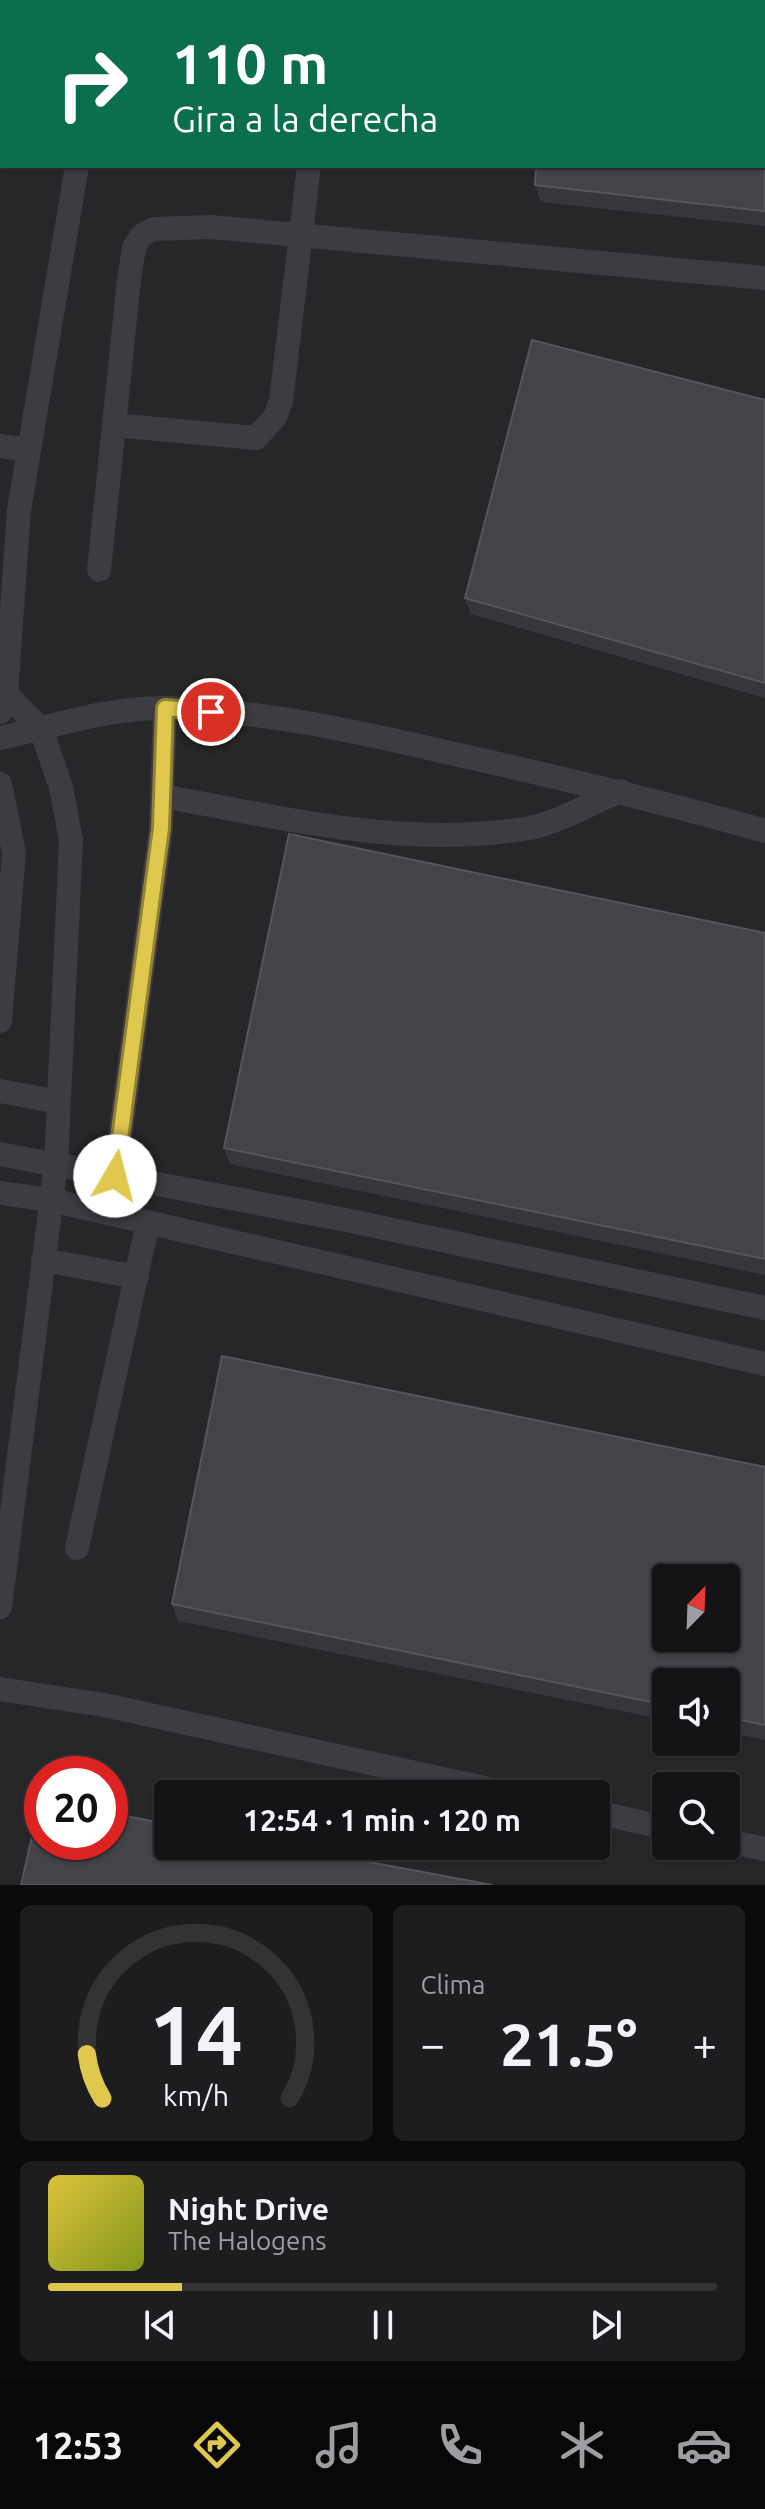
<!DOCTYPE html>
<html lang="es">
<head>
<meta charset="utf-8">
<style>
  body { margin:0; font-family:Ubuntu,sans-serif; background:#1d1d1f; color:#f1f3f6; height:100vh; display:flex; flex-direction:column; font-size:30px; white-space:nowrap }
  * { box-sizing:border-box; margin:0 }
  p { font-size:26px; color:#9d9ea1 }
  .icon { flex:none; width:44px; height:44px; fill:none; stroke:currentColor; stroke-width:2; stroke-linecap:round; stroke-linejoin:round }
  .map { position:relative; height:1885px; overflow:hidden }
  .panel { display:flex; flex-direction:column; gap:20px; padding:20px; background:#0b0b0c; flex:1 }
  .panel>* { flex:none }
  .hud { position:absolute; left:0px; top:0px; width:766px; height:168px; box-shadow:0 2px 6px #0004,0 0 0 2px #333335; background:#0b6e4f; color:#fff; overflow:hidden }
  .needle { width:52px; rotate:23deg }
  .controls { position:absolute; left:652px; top:1564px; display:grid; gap:16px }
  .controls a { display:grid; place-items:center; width:88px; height:88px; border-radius:8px; background:#141416; box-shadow:0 2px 6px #0004,0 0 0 2px #333335; font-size:40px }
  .speed { position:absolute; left:24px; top:1756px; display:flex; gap:16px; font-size:40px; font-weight:700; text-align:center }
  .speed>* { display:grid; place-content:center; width:104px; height:104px; border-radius:50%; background:#141416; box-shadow:0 2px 6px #0004,0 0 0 2px #333335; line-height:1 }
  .speed .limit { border:12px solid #d22; background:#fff; color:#111 }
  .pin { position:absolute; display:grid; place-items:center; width:68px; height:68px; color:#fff; margin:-34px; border:4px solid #fff; border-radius:50%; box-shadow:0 2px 8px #0007 }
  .me { position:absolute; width:88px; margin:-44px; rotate:8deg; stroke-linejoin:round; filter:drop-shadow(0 0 6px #0008) }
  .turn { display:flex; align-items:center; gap:28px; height:168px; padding:0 40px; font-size:36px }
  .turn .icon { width:104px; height:104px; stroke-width:2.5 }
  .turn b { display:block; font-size:56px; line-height:68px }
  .big { font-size:60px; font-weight:700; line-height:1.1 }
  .panel .widget { flex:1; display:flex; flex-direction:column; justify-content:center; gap:12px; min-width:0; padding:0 28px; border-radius:12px; background:#1d1d1f }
  .panel .dial { align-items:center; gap:0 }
  .dial svg { height:208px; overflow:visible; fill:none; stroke:#333335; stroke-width:7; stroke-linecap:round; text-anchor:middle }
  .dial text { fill:#f1f3f6; stroke:none }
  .song { display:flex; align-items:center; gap:24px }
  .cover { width:96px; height:96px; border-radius:12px; background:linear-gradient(135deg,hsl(50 70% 55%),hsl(70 70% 35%)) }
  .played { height:8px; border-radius:4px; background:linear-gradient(90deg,#e0c84f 20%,#333335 20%) }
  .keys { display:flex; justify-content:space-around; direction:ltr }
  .heat { display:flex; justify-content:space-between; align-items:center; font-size:44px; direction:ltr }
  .panel .tiles { flex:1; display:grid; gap:20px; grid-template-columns:1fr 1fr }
  .widget:last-child { grid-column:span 2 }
  .trip { position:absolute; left:154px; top:1780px; width:456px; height:80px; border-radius:8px; background:#141416; box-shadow:0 2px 6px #0004,0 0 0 2px #333335; font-weight:700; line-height:80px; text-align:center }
  .tab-bar { display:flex; height:128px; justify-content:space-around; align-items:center; background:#080809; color:#9d9ea1 }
  .tab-bar .icon { width:56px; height:56px }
  .tab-bar .active { color:#e0c84f }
  .tab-bar b { font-size:36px; color:#f1f3f6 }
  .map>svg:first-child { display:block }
  .built { fill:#27272a; fill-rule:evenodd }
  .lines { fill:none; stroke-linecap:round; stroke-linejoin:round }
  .minor { stroke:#3c3c41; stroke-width:24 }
  .wall { fill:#37373b }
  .building { fill:#444448; stroke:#55555a; stroke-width:2; fill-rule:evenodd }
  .route-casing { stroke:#928233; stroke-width:20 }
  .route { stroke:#e0c84f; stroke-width:14 }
</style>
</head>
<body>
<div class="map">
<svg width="765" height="1885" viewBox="0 0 765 1885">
  <rect width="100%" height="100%" fill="#1b1b1d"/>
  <!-- built -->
  <path class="built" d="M0,0H765V1885H0ZM2,2H764V166H2ZM666,1578H726V1638H666ZM666,1682H726V1742H666ZM42,1774H110V1842H42ZM666,1786H726V1846H666ZM168,1794H596V1846H168Z"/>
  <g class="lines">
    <!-- minor -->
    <path class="minor" d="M105,2V0
      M324,2V0
      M114,425L256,438L275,417L281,401L309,166
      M0,446L29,450
      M99,570L129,280L134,248L141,236L153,229L211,227L765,278
      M6,694L19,510L77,166
      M0,712L6,694L41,729L61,787L71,840L56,1164L0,1607
      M0,738C55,726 110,707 166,708C264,710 364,733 459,755C562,778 664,802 765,831
      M0,784L14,853L0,1021
      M162,796C284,818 405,849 530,828C559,822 592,803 620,791
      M0,1091L59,1102
      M0,1154L346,1220L765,1308
      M115,1176L161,828L165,708
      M0,1193L51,1200L765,1364
      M43,1260L137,1277
      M77,1548L148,1222
      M0,1689L104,1705L512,1794
      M596,1812L666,1828
      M726,1841L765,1849"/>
  </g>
  <!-- wall -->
  <path class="wall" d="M765,0V226L541,202L535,185Z
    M765,400V698L471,614L465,598Z
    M765,933V1275L230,1164L224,1148Z
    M765,1467V1740L726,1732V1682H666V1720L178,1621L172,1604Z"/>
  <!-- building -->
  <path class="building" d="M551,0H765V211L535,185L536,166H764V2H551Z
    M532,340L765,400V683L465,598Z
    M289,834L765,933V1259L224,1148Z
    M222,1356L765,1467V1725L726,1717V1682H666V1705L172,1604ZM666,1578H726V1638H666Z
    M40,1800H42V1842H110V1813L168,1824V1846H284L492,1885H21Z"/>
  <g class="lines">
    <defs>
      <path id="route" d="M115,1176L161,828L165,708L211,712"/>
    </defs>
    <!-- route casing -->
    <use href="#route" class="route-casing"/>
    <!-- route -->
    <use href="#route" class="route"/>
  </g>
</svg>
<div class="controls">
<a><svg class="needle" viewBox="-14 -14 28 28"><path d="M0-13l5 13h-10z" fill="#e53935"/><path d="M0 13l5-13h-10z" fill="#9d9ea1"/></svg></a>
<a><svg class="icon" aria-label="sound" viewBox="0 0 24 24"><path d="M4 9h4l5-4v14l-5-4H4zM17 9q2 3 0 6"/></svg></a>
<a><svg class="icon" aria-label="search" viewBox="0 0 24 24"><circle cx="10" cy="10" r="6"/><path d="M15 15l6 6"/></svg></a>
</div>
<div class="speed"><div class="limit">20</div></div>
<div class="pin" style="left:211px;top:712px;background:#d93025"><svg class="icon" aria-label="arrive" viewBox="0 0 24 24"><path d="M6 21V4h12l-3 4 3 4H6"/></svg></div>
<svg class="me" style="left:115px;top:1176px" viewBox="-20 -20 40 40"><circle r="19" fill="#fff"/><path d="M0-13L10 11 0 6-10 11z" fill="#e0c84f"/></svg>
<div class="trip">12:54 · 1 min · 120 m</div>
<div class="hud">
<div class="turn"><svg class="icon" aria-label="right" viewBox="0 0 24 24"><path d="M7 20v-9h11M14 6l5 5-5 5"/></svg><div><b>110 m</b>Gira a la derecha</div></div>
</div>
</div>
<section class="panel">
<div class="tiles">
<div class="widget dial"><svg viewBox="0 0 100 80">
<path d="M14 69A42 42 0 1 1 86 69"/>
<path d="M14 69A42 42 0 0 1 8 52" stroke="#e0c84f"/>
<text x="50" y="56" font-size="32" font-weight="700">14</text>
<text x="50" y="72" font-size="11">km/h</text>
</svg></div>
<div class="widget"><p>Clima</p>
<div class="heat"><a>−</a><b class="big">21.5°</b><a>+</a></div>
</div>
<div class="widget">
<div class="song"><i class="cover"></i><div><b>Night Drive</b><p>The Halogens</p></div></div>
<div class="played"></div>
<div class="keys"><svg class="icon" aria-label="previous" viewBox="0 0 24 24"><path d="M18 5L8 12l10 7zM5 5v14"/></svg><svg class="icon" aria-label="pause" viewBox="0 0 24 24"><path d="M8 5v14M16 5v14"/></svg><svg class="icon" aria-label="next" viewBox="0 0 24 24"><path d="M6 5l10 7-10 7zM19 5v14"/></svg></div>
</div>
</div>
</section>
<nav class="tab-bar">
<b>12:53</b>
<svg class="icon active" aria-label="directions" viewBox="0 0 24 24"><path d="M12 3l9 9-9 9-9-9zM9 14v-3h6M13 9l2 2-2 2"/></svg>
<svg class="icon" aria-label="music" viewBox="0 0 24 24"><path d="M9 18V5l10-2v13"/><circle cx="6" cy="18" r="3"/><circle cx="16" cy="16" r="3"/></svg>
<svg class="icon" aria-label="phone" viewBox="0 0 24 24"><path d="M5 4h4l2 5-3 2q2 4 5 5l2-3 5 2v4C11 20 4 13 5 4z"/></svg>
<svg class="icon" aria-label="climate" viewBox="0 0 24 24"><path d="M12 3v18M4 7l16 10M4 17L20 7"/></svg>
<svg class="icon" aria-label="car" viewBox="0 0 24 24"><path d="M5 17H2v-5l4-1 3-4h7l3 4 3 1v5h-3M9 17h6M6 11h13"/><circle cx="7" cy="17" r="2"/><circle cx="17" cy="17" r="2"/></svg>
</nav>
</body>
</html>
